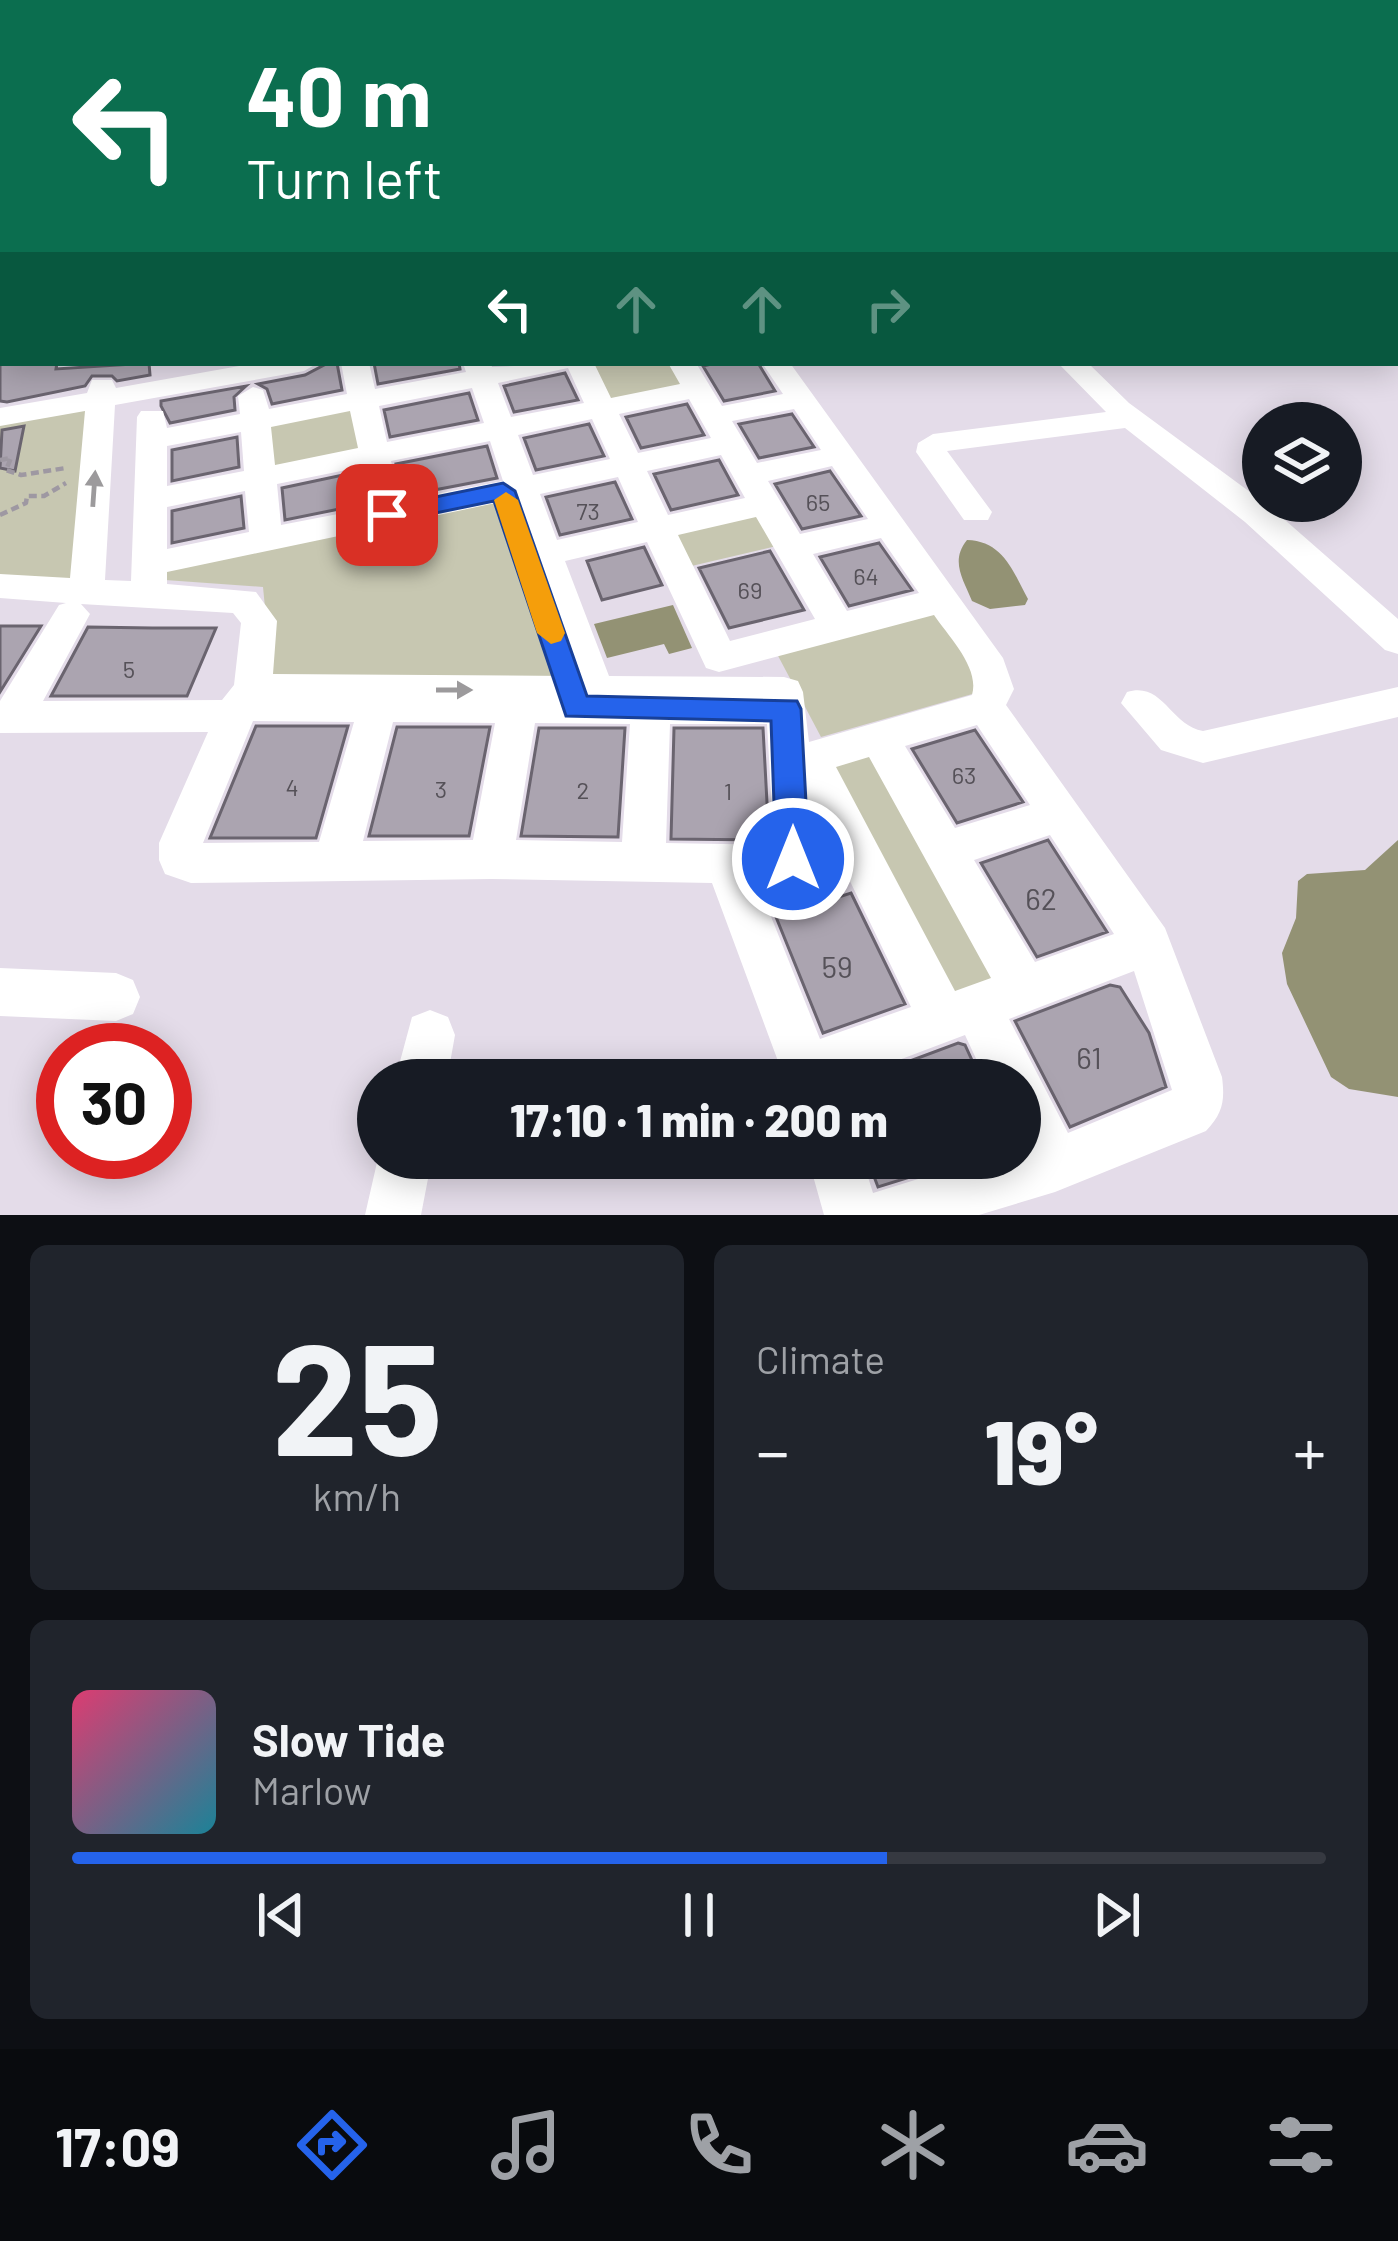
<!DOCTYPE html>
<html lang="en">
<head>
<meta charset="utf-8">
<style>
  body { margin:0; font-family:Barlow,sans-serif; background:#20242c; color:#f1f3f6; height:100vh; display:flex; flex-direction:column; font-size:45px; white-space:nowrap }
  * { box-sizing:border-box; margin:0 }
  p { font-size:39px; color:#9ea1a6 }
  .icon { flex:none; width:66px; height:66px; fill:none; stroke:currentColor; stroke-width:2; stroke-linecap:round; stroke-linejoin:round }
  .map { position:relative; height:1215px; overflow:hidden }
  .drawer { display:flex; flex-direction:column; gap:30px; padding:30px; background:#0d0f14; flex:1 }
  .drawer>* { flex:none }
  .top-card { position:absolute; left:0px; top:0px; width:1398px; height:366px; box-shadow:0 6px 30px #0003; background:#0b6e4f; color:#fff; overflow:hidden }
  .controls { position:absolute; left:1242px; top:402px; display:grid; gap:24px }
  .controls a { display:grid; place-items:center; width:120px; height:120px; border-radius:50%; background:#171b24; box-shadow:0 6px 30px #0003; font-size:60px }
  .speed { position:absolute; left:36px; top:1023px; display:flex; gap:24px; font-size:60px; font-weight:700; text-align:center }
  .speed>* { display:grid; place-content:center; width:156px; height:156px; border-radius:50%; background:#171b24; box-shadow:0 6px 30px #0003; line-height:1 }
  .speed .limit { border:18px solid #d22; background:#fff; color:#111 }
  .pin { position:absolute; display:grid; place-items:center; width:102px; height:102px; color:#fff; margin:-51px; border-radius:24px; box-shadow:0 6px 18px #0006 }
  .me { position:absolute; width:132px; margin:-66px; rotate:0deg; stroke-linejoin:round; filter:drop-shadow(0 0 9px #0008) }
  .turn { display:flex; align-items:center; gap:42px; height:252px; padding:0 48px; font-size:54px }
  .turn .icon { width:156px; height:156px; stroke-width:2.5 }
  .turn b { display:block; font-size:84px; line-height:102px }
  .lanes { display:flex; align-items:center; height:114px; padding:0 48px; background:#0003; justify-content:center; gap:60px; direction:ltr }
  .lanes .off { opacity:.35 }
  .big { font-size:90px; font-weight:800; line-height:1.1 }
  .drawer .widget { flex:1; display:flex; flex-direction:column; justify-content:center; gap:18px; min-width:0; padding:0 42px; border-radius:18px; background:#20242c }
  .drawer .dial { align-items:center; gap:0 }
  .dial b { font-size:156px; line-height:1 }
  .song { display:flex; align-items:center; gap:36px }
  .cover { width:144px; height:144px; border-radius:18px; background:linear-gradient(135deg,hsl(340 70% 55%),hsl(190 70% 35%)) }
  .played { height:12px; border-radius:6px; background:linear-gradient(90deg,#2563eb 65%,#363941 65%) }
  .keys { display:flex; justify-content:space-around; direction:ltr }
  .heat { display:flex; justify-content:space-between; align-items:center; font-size:66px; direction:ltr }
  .drawer .tiles { flex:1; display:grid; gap:30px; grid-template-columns:1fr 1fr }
  .widget:last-child { grid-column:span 2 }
  .trip { position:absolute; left:357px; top:1059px; width:684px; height:120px; border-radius:60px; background:#171b24; box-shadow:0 6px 30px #0003; font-weight:800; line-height:120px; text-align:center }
  .dock { display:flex; height:192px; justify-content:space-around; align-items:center; background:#090b0e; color:#9ea1a6 }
  .dock .icon { width:84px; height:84px }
  .dock .active { color:#2563eb }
  .dock b { font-size:54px; color:#f1f3f6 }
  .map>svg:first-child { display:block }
  .green { fill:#c7c7b1 }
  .water { fill:#939274 }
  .building { fill:#aba4b0; stroke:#6a646f; stroke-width:3 }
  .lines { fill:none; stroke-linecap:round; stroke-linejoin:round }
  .path { stroke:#9e98a2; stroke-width:4.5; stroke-dasharray:8 4.5; stroke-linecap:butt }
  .minor { fill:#fff; fill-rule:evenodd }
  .oneway { fill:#9c9a9c }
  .route { fill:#2563eb; stroke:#184099; stroke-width:3 }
  .slow { fill:#f59e0b }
  .labels { text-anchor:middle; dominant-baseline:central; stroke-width:10; stroke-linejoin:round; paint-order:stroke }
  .number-label { font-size:24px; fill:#555158 }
  .near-number-label { font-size:30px; fill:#555158 }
</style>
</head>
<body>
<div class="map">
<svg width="1398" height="1215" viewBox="0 0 1398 1215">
  <rect width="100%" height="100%" fill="#e4dce9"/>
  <!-- green -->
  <path class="green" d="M584,363H678L692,387L604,405Z
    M358,404L368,453L266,474L261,423Z
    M91,405L75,585L0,580V421Z
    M497,498L559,685L272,679L263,587L165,580V569Z
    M763,507L785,544L683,568L664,530Z
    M935,610L990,689L821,737L776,652Z
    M876,744L1014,985L946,1010L818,761Z"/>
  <!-- water -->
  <path class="water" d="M967,540C1003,541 1013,571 1028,599L1025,605L990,609L972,601C963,579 950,561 967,540Z
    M673,605L692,648L669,654L664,644L607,658L594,624Z
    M1398,840V1097L1349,1089L1331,1077L1287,984L1282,953L1296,918L1298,881L1307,874L1365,870Z"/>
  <!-- building -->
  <path class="building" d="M0,363H57L56,369L149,363L150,375L117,381L112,376H92L85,386L7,402L0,401Z
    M328,363H337L342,390L272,404L267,389L258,384L305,375Z
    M374,363H459L460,369L378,384Z
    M716,363H758L775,391L724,401L703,366Z
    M565,373L578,400L514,412L504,386Z
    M246,386L234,397L235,410L170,423L161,406V401Z
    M469,393L478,420L390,437L384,410Z
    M687,404L704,435L641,448L626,417Z
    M792,414L814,447L759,458L739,424Z
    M589,424L604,456L536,470L524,438Z
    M24,426L15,471L0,468L2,430Z
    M237,437L239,467L172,481V450Z
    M487,446L497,478L403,496L396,464Z
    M719,460L738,495L671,510L654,474Z
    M830,471L861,516L802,529L775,484Z
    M357,472L364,504L285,520L282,488Z
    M615,482L632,519L560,535L546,497Z
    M241,496L244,528L172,543V511Z
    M879,543L912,590L849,606L820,557Z
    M644,547L662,585L602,600L587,561Z
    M770,551L804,610L729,628L699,568Z
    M0,626H41L0,692Z
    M88,627L152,628H216L187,696H51Z
    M256,726H348L316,838H210Z
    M397,727H490L469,836H369Z
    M539,728H625L618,837L521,836Z
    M674,728H763L769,840L671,839Z
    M975,730L1023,802L957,823L912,749Z
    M1048,840L1107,932L1037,957L981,863Z
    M851,893L905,1004L823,1033L776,917Z
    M1110,985L1120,987L1149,1033L1166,1087L1070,1127L1015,1021Z
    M958,1043L965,1045L981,1080H859Z
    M867,1158H971L878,1187Z"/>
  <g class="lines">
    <!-- path -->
    <path class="path" d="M0,460L11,458L6,470L21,475L66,468
      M0,515L26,503L27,496H44L66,483"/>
    <!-- minor -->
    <path class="minor" d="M0,62L3,63V76L0,75Z
      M1395,200H1398V214H1395Z
      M3,212V226L0,227V213Z
      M1395,267H1398V283H1395Z
      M0,333H3V349H0Z
      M256,363H318L304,371L115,405L105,580L131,581L137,417L141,411H163L167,428L240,414L238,396L253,387L263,390L269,409L347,394L341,363H369L375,389L466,372L463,363H491L492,367L594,363L611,398L680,384L668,363H696L722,406L783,394L762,363H790L1003,658L1014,689L1006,705L1165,928L1222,1077C1225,1101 1223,1113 1206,1131L1055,1192L979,1215H824L808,1158H862L873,1193L986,1158H1020V1080H986L965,1035L846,1080H785L712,883L491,879L191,883L165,874L159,860V843L208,732L0,733V701L59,605L66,603L0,598V574L70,578L85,411L0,426V408L87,393L92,380H112L116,388ZM568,368L584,403L511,417L498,383ZM472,388L484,423L387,442L379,406ZM689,399L711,438L638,453L619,414ZM794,409L821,450L757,463L732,421ZM350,411L358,448L275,465L271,427ZM592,419L610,459L533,475L518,435ZM241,432L244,471L167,486V446ZM490,441L503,481L400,501L391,461ZM721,455L745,498L668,515L647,471ZM832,466L868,519L800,534L768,481ZM361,467L369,508L281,525L277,484ZM618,477L638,522L557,540L540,494ZM245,491L249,532L167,549V507ZM510,500L570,676L273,674L277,621L256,592L167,584V572ZM756,517L815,619L730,641L678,535ZM881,538L919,593L847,611L813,554ZM647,542L706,668L719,672L934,615C949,637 980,668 972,695L809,742L803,692L798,681L784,677L609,676L565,561ZM81,604L233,613L241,623L234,685L222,700L43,701L90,614ZM253,721L354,722L319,842L203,843ZM393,722L495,723L473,840L363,841ZM535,723L630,724L622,842L516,840ZM670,724H767L774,845L666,843ZM977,725L1030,805L955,828L905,746ZM869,757L991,978L955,991L836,767ZM815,809L911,1007L820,1039L758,884L784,885L809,873L818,847ZM1050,835L1114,934L1035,962L974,860ZM1134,971L1172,1090L1068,1133L1009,1019Z
      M1058,363H1088L1129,403L1269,506L1398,619V654L1385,650L1245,522L1125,428L947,451L992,512L988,520H964L916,452L918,443L933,434L1106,412Z
      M1398,687V717L1203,763L1161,750L1121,703L1127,692C1163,681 1170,725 1203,731Z
      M0,968L116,973L133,980L140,997L133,1014L116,1021L0,1016Z
      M430,1010L448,1017L455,1035L447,1080H395L412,1017Z
      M378,1158H432L421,1215H365Z"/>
  </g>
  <!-- one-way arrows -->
  <defs><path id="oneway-solid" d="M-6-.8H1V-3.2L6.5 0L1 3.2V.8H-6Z" transform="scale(3)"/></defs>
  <g class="oneway">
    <use href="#oneway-solid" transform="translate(94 489) rotate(-86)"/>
    <use href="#oneway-solid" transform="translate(454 690)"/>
  </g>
  <!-- route -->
  <path class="route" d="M503,483L515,491L587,696L797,701L801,709L809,859L804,869L793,874L781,869L776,859L771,721L566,716L494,501L387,523L375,515L387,507Z"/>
  <!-- slow -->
  <path class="slow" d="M506,492L518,500L565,633L561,641L551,644L537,633L494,500Z"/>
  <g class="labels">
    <!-- number labels -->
    <g class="number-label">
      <text x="818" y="501">65</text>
      <text x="588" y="510">73</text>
      <text x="866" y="575">64</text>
      <text x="750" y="589">69</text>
      <text x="129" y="668">5</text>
      <text x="964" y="774">63</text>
      <text x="292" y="786">4</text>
      <text x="441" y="788">3</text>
      <text x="583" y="789">2</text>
      <text x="728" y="790">1</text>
    </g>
    <!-- near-number labels -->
    <g class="near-number-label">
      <text x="1041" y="898">62</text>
      <text x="837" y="966">59</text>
      <text x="1089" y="1057">61</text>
    </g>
  </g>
</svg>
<div class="controls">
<a><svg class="icon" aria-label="layers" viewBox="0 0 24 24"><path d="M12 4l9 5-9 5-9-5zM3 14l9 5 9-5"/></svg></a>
</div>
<div class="speed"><div class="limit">30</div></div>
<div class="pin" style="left:387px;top:515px;background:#d93025"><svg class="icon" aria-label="arrive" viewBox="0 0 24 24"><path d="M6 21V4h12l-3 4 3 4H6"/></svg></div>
<svg class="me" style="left:793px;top:859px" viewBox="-20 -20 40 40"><circle r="17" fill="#2563eb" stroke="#fff" stroke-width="3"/><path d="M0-11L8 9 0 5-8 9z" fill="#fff"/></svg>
<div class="trip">17:10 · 1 min · 200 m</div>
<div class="top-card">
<div class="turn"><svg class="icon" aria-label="left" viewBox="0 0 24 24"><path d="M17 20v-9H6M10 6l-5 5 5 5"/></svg><div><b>40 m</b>Turn left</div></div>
<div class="lanes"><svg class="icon" aria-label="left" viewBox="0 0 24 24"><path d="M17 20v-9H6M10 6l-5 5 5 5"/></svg><svg class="icon off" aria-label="ahead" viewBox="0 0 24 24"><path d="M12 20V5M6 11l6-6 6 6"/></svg><svg class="icon off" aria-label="ahead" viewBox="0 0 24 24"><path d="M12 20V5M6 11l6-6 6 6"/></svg><svg class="icon off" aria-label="right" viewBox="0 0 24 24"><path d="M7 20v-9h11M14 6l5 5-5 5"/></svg></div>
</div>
</div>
<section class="drawer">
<div class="tiles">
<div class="widget dial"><b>25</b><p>km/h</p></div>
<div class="widget"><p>Climate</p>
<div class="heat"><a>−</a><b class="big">19°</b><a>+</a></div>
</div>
<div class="widget">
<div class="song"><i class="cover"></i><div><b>Slow Tide</b><p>Marlow</p></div></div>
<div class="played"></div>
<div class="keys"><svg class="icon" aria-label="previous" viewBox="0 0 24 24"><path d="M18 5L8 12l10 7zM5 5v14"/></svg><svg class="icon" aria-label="pause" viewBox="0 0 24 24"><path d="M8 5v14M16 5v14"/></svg><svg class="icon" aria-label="next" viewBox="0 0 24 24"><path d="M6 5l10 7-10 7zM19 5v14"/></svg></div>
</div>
</div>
</section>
<nav class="dock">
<b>17:09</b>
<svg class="icon active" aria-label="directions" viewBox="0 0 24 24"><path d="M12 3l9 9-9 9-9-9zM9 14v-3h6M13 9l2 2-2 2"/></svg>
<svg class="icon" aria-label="music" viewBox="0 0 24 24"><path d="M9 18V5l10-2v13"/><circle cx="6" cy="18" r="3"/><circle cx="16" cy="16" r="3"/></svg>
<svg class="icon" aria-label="phone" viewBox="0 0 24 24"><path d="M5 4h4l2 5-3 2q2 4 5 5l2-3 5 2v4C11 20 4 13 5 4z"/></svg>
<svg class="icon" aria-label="climate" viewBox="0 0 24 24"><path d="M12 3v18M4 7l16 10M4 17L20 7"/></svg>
<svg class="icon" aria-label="car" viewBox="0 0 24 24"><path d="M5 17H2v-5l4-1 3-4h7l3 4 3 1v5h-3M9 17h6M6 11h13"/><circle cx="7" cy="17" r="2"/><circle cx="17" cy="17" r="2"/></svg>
<svg class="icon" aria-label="filters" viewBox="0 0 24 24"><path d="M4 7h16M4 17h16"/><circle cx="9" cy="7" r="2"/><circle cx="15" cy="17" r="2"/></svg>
</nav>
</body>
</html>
